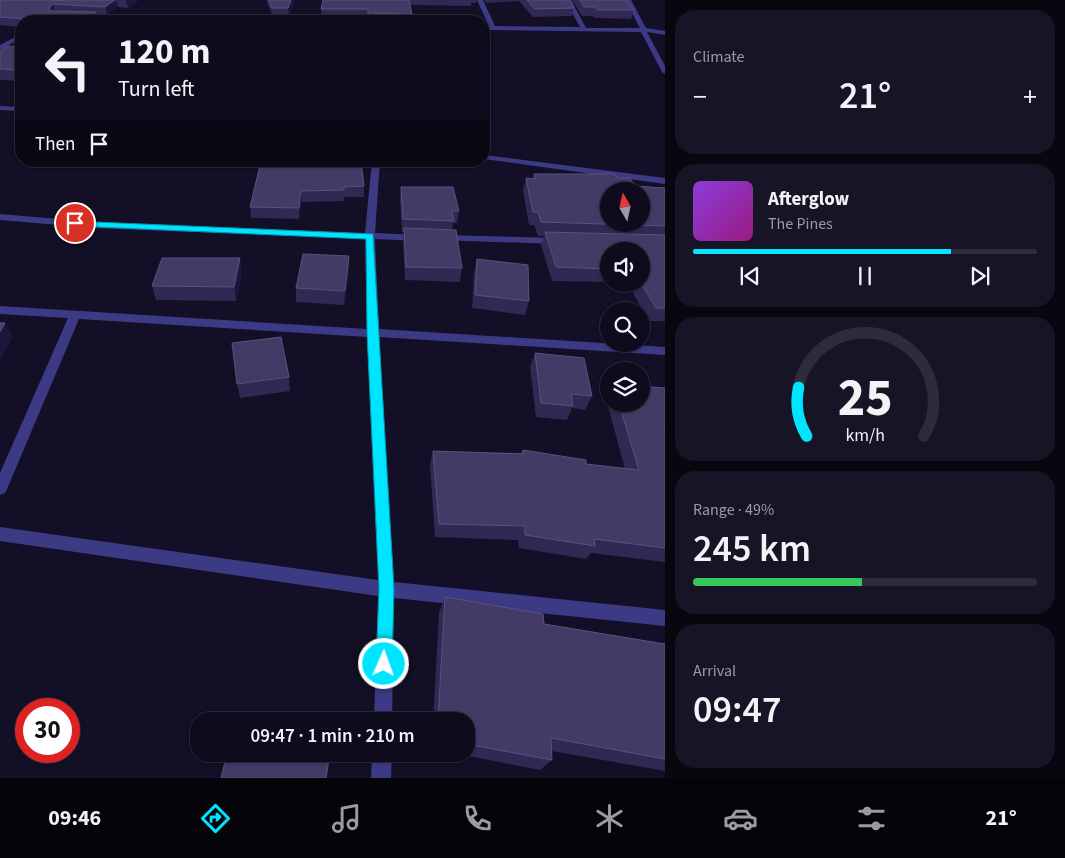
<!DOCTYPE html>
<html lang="en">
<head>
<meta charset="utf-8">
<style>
  body { margin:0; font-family:"Source Sans 3",sans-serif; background:#171425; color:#f1f3f6; height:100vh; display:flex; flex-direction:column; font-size:19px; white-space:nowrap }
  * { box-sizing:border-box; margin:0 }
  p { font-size:16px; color:#9b9ba3 }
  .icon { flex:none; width:28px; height:28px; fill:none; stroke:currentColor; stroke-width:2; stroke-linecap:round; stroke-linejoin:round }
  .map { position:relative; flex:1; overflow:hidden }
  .drawer { display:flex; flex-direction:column; gap:10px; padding:10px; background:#08060f; width:400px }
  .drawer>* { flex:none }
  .guide { position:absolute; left:15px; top:15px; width:475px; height:152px; border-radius:20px; box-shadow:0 1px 4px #0004,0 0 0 1px #2e2b3b; background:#0e0b1c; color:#f1f3f6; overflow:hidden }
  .needle { width:32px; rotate:351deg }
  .tools { position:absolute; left:600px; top:182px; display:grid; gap:10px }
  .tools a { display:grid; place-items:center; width:50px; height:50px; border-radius:50%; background:#0e0b1c; box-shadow:0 1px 4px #0004,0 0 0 1px #2e2b3b; font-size:25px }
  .speed { position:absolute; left:15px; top:698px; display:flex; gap:10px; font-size:25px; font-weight:700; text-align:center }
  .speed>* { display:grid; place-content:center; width:65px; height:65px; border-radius:50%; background:#0e0b1c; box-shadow:0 1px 4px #0004,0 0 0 1px #2e2b3b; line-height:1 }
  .speed .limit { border:8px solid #d22; background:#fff; color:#111 }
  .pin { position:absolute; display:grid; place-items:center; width:42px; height:42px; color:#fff; margin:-21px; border:2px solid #fff; border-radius:50%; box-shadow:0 1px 5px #0007 }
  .me { position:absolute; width:55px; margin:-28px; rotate:2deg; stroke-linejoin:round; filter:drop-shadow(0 0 4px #0008) }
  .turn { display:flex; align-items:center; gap:18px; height:105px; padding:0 20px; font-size:22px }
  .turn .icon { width:65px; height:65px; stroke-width:2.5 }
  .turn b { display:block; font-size:35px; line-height:42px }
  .then { display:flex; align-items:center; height:48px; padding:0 20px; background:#0003; gap:10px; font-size:19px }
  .big { font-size:38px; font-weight:600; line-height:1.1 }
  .drawer .card { flex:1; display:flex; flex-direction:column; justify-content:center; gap:8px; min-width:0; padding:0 18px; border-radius:20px; background:#171425 }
  .drawer .dial { align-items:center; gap:0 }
  .dial svg { height:130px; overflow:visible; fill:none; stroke:#2e2b3b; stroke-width:7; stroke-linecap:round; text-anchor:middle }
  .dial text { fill:#f1f3f6; stroke:none }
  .song { display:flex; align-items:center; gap:15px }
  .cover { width:60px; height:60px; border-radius:8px; background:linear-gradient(135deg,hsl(270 70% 55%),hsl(310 70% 35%)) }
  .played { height:5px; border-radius:2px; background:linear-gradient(90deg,#00e5ff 75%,#2e2b3b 75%) }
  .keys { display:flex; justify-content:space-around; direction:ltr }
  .heat { display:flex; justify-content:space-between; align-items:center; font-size:28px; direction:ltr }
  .charge { height:8px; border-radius:4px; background:linear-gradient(90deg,#34c759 49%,#2e2b3b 0) }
  .trip { position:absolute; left:190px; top:712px; width:285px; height:50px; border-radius:20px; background:#0e0b1c; box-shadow:0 1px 4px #0004,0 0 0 1px #2e2b3b; font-weight:600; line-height:50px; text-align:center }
  .tab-bar { display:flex; height:80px; justify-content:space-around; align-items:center; background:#06040b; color:#9b9ba3 }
  .tab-bar .icon { width:35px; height:35px }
  .tab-bar .current { color:#00e5ff }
  .tab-bar b { font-size:22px; color:#f1f3f6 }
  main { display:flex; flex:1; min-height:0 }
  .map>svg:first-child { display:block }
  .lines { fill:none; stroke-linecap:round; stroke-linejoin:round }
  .minor { fill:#3d3a85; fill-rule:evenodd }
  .wall { fill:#312854 }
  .shaded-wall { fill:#1d163a }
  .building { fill:#433a66; stroke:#5a527e; fill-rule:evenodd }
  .route { fill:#00e5ff; stroke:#0095a6 }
</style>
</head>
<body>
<main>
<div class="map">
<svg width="665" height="778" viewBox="0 0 665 778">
  <rect width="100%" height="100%" fill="#130f26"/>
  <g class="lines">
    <!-- minor -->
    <path class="minor" d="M477,0H483L495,26L580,27L565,0H571L586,28H640L625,0H631L646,28L665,31V35L647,32L665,66V74L662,72L641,32L484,30V26H489Z
      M80,16L169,19L172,21L82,19Z
      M21,34V38L0,50V45Z
      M0,106L21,107V111L0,110Z
      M484,155L665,178V184L484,159Z
      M372,161H380L375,233L420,235L425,238L420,241L375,239L379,329L665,347V355L379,337L394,582L665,610V626L394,598L392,721H374L378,596L0,541V527L378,580L367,337L79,319L7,489L5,493L0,495V473L68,318L0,314V306L367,329L365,239L94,228L0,220V214L94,222L365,233Z
      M440,235L558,238L563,241L558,244L437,240L435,238Z
      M372,754H392L391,778H371Z"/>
  </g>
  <!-- wall -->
  <path class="wall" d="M0,0H139L128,8L118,7L107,14H97L98,20L97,21H21V27L0,25Z
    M266,0H295L289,17H273Z
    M323,0H477L476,3H471V6L410,5L412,14L411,21H368V18H321V9Z
    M484,0H570L574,8L572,16L533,17L519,1L486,3Z
    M572,0H626L634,10L631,19L595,18L592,16H582Z
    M21,47V81L0,80V51Z
    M261,161L364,186V197H344V201L302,202L299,219L251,218L250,207Z
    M534,174L617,178L635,186L665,188V321H649L628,284H641V251H609V282L552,281L541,245L544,236H538L534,225H529L523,191L526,178L533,179Z
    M401,187L459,211L457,223H453L452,229L462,268L460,282L405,280L403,242L404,232H402L400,199Z
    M349,256V270L344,305L296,302V288Z
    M477,259L529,301L525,315L472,308L474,273Z
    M242,272L236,301L156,300L152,286Z
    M535,353L592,396L585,410L572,408L567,420L536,417L530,367Z
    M289,377L290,391L240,398L237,384Z
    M665,388V562L591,553L586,559L519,548L518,540L435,537L430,465L433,451L521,453L523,450L586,464L625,469L606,399L609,394V404H641Z
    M445,597L544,624L665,644V771L552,751V760L540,770L458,754H466V721H433L439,613Z"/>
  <!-- shaded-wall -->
  <path class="shaded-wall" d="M115,0H116L118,7L107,14L105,7Z
    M126,0H139L128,8Z
    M291,0H295L289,17L288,8Z
    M53,4L55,12L51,16L49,8Z
    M96,12L98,20L97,21H83Z
    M301,191L302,202L299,219V208Z
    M349,256V270L344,305L345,291Z
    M240,258L242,272L236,301L234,287Z
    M5,323L13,337L0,360V332Z
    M329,759V769L327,778H326Z"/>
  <!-- building -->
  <path class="building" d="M0,0H49L71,1L72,0H115L105,7L53,4L49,8L51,11L96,12L83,21H51L0,17Z
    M269,0H291L288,8H272Z
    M323,0H409L412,14L368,13V9H321Z
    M527,0H570L574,8L535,9Z
    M580,0H626L634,10H597L595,7H584Z
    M257,18H284L283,21H255Z
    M8,46L21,47V70L0,69V51Z
    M261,161H361L364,186L344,187V190L301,191L299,208L250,207Z
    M534,174H615L617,178H630L635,186L665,188V226L541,222L538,212H533L526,178L535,179ZM609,191H641V224H609Z
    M401,187H453L459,211H452L454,221L403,219Z
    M404,228L456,230L462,268L406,267Z
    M545,232L665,235V308H656L641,283V251H609V269L556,267Z
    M303,254L349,256L345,291L296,288Z
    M162,258H240L234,287L152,286Z
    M477,259L528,265L529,301L475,295Z
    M0,323H5L0,332Z
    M281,337L289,377L237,384L232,343Z
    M535,353L584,358L592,396L571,394L573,406L541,403Z
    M641,386L665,388V431H664L665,433V548L594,539L595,546L525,535V526L439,524L433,451L523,454V450L586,460V464L639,470L619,404H641Z
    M445,597L543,614L544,624L665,644V759L551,738L552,760L466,744V721H438Z
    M227,754H300L329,759L326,778H221Z"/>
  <!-- route -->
  <path class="route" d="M72,221L373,234L394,589L392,664L390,670L384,673L379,670L376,664L379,589L367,333L366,239L75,226L71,223Z"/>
</svg>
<div class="tools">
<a><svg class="needle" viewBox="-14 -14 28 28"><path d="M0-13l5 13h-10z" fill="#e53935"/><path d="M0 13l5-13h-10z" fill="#9b9ba3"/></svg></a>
<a><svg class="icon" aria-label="sound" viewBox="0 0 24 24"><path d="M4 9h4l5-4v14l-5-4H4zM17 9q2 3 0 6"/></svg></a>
<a><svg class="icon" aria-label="search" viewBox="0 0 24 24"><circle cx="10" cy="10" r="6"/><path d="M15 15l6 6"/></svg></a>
<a><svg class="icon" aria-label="layers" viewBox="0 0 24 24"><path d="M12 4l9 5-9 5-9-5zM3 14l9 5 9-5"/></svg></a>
</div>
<div class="speed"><div class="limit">30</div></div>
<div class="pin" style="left:75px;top:223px;background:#d93025"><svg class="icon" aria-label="arrive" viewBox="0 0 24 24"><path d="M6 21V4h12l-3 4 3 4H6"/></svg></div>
<svg class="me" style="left:384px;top:664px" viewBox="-20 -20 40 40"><circle r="17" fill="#00e5ff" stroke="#fff" stroke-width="3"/><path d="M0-11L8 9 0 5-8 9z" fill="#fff"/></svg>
<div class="trip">09:47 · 1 min · 210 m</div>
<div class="guide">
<div class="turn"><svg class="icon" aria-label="left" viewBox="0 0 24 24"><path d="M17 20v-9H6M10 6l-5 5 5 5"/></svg><div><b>120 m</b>Turn left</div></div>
<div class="then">Then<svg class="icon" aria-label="arrive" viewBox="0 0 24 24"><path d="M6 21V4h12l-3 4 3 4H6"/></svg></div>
</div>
</div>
<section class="drawer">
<div class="card"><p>Climate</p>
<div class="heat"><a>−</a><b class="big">21°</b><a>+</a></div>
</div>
<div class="card">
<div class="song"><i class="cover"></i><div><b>Afterglow</b><p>The Pines</p></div></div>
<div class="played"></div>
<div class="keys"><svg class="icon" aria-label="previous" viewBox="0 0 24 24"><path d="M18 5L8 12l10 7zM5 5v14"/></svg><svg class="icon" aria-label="pause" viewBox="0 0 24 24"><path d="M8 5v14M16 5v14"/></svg><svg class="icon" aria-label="next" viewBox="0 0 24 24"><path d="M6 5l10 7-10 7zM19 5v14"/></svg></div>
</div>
<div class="card dial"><svg viewBox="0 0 100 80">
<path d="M14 69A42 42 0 1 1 86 69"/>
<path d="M14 69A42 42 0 0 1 9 39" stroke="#00e5ff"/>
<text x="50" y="56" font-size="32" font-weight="700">25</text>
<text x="50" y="72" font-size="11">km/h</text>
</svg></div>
<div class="card"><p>Range · 49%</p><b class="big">245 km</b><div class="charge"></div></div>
<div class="card"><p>Arrival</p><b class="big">09:47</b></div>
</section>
</main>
<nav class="tab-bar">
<b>09:46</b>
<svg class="icon current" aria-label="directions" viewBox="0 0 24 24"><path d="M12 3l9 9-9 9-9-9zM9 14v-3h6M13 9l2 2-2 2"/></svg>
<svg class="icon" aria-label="music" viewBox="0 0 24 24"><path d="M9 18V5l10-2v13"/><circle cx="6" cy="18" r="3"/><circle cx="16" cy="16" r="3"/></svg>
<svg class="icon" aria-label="phone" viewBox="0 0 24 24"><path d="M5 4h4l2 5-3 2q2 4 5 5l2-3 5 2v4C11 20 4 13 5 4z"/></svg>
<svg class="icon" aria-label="climate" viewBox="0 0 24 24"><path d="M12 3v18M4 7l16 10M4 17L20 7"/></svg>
<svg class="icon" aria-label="car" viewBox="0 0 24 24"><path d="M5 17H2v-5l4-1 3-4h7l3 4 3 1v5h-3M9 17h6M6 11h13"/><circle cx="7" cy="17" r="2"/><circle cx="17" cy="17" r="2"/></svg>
<svg class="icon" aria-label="filters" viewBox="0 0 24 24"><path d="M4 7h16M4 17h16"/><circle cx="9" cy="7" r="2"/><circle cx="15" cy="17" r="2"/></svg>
<b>21°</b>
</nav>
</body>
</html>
